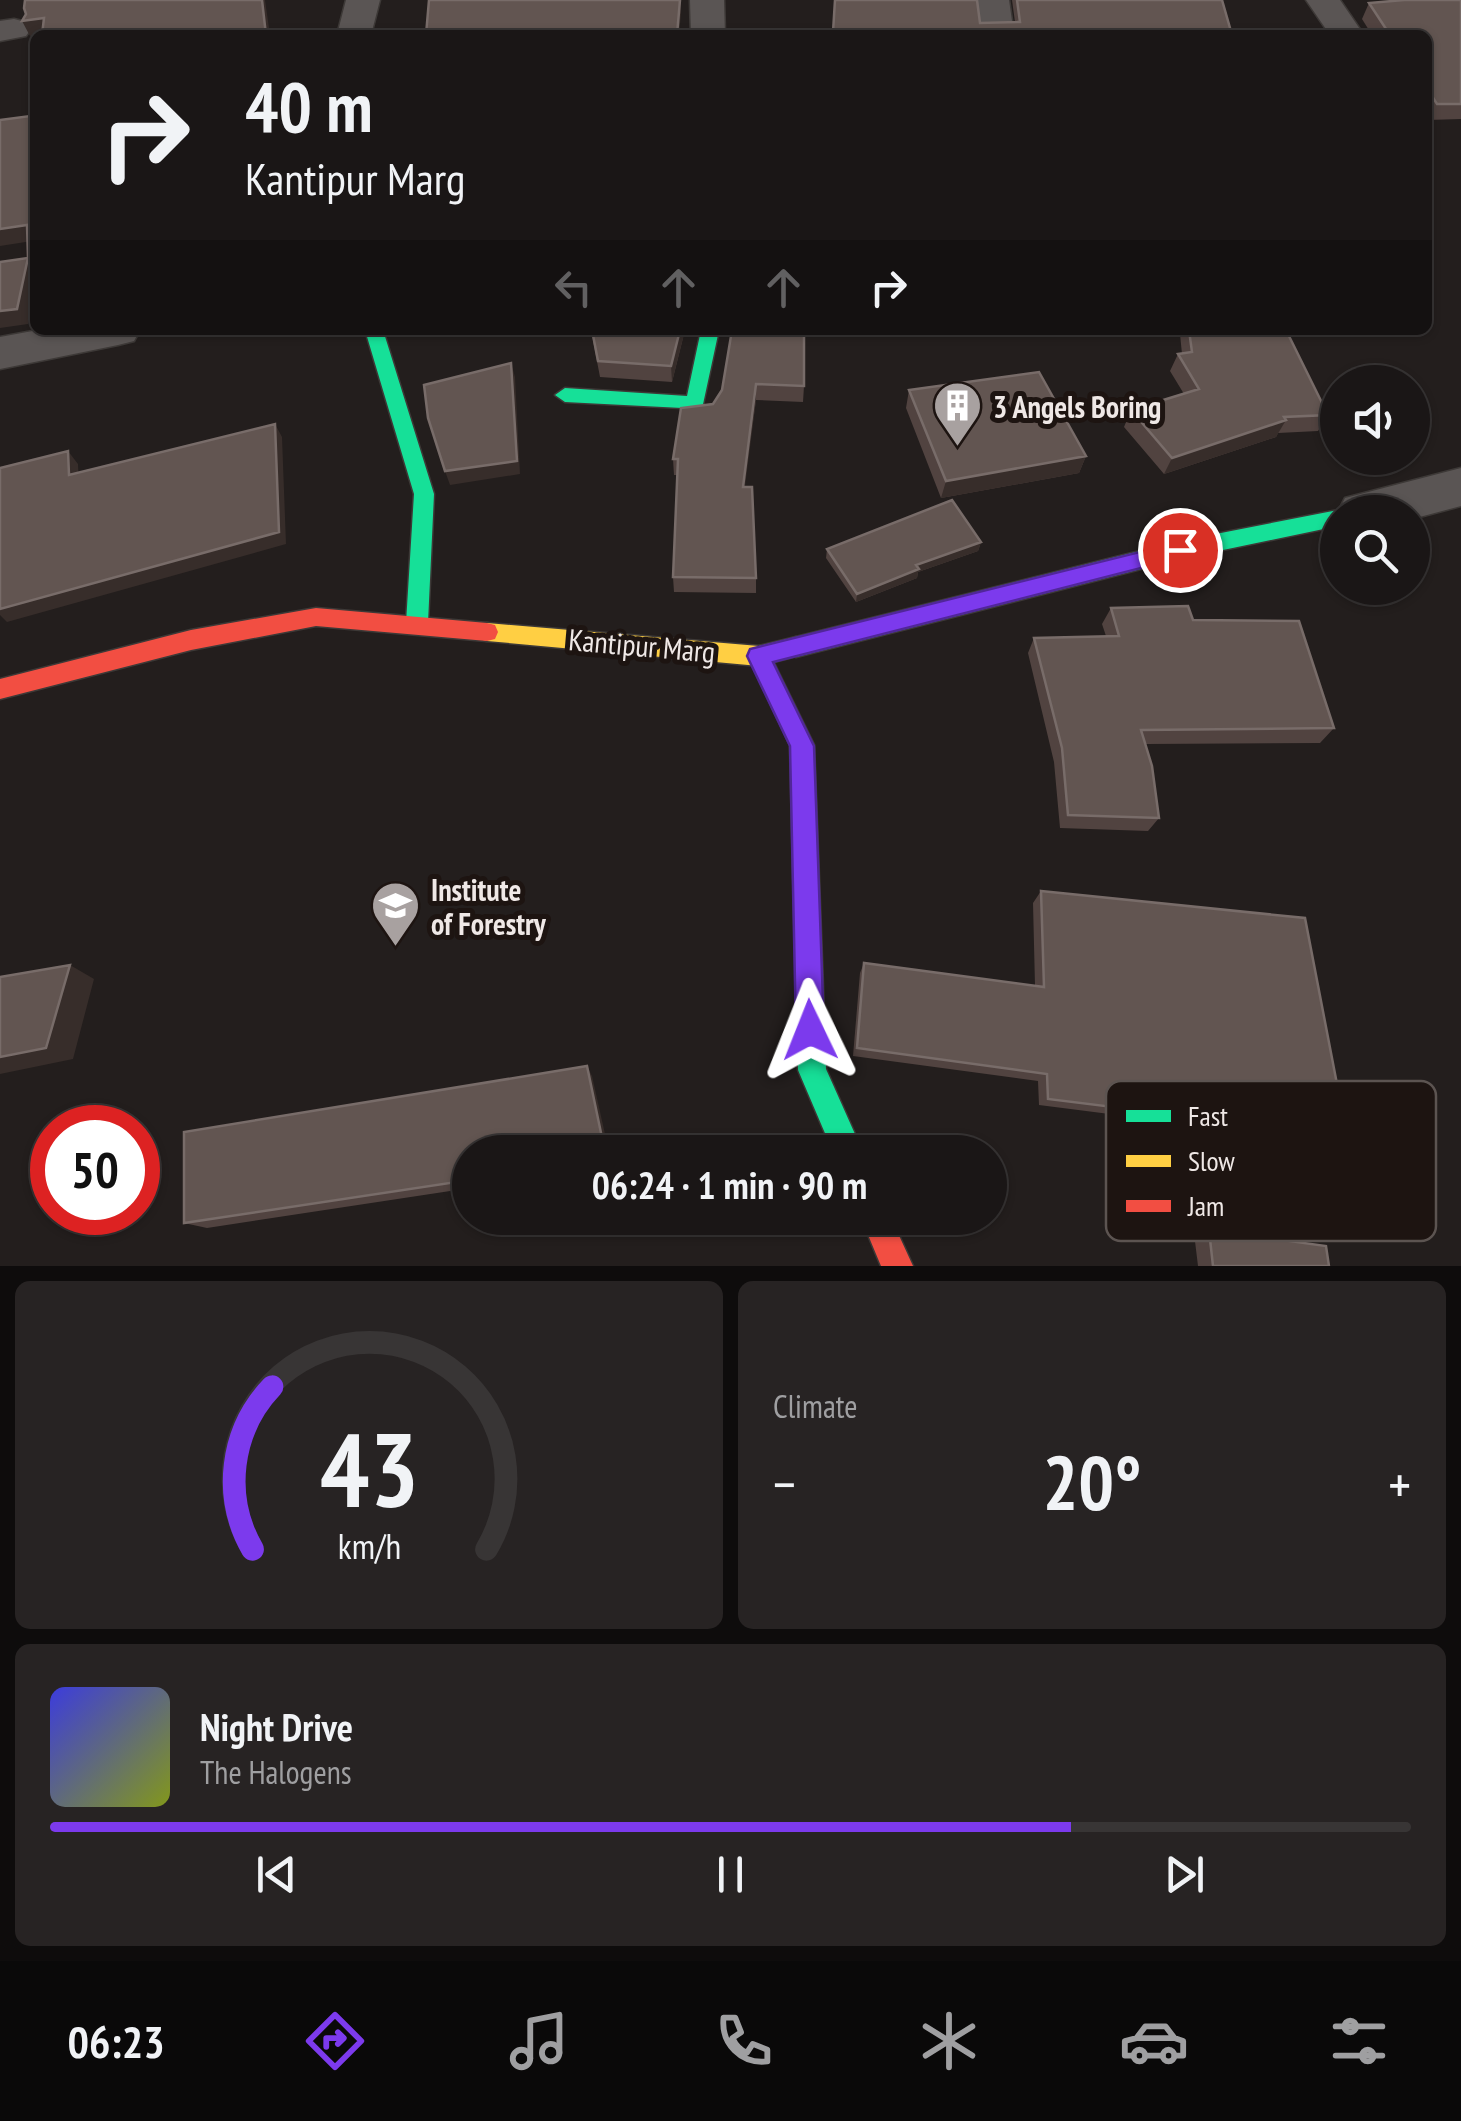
<!DOCTYPE html>
<html lang="en">
<head>
<meta charset="utf-8">
<style>
  body { margin:0; font-family:"PT Sans Narrow",sans-serif; background:#272323; color:#f1f3f6; height:100vh; display:flex; flex-direction:column; font-size:38px; white-space:nowrap }
  * { box-sizing:border-box; margin:0 }
  p { font-size:32px; color:#9f9fa1 }
  .icon { flex:none; width:55px; height:55px; fill:none; stroke:currentColor; stroke-width:2; stroke-linecap:round; stroke-linejoin:round }
  .map { position:relative; height:1266px; overflow:hidden }
  .drawer { display:flex; flex-direction:column; gap:15px; padding:15px; background:#0e0c0c; flex:1 }
  .drawer>* { flex:none }
  .banner { position:absolute; left:30px; top:30px; width:1402px; height:305px; border-radius:15px; box-shadow:0 2px 8px #0004,0 0 0 2px #383535; background:#1a1616; color:#f1f3f6; overflow:hidden }
  .fabs { position:absolute; left:1320px; top:365px; display:grid; gap:20px }
  .fabs a { display:grid; place-items:center; width:110px; height:110px; border-radius:50%; background:#1a1616; box-shadow:0 2px 8px #0004,0 0 0 2px #383535; font-size:50px }
  .speed { position:absolute; left:30px; top:1105px; display:flex; gap:20px; font-size:50px; font-weight:700; text-align:center }
  .speed>* { display:grid; place-content:center; width:130px; height:130px; border-radius:50%; background:#1a1616; box-shadow:0 2px 8px #0004,0 0 0 2px #383535; line-height:1 }
  .speed .limit { border:15px solid #d22; background:#fff; color:#111 }
  .pin { position:absolute; display:grid; place-items:center; width:85px; height:85px; color:#fff; margin:-42px; border:5px solid #fff; border-radius:50%; box-shadow:0 2px 10px #0007 }
  .me { position:absolute; width:110px; margin:-55px; rotate:358deg; stroke-linejoin:round; filter:drop-shadow(0 0 8px #0008) }
  .turn { display:flex; align-items:center; gap:35px; height:210px; padding:0 50px; font-size:45px }
  .turn .icon { width:130px; height:130px; stroke-width:2.5 }
  .turn b { display:block; font-size:70px; line-height:85px }
  .lanes { display:flex; align-items:center; height:95px; padding:0 50px; background:#0003; justify-content:center; gap:50px; direction:ltr }
  .lanes .off { opacity:.35 }
  .big { font-size:75px; font-weight:700; line-height:1.1 }
  .drawer .card { flex:1; display:flex; flex-direction:column; justify-content:center; gap:15px; min-width:0; padding:0 35px; border-radius:15px; background:#272323 }
  .drawer .dial { align-items:center; gap:0 }
  .dial svg { height:260px; overflow:visible; fill:none; stroke:#383535; stroke-width:7; stroke-linecap:round; text-anchor:middle }
  .dial text { fill:#f1f3f6; stroke:none }
  .song { display:flex; align-items:center; gap:30px }
  .cover { width:120px; height:120px; border-radius:15px; background:linear-gradient(135deg,hsl(240 70% 55%),hsl(70 70% 35%)) }
  .played { height:10px; border-radius:5px; background:linear-gradient(90deg,#7c3aed 75%,#383535 75%) }
  .keys { display:flex; justify-content:space-around; direction:ltr }
  .heat { display:flex; justify-content:space-between; align-items:center; font-size:55px; direction:ltr }
  .drawer .tiles { flex:1; display:grid; gap:15px; grid-template-columns:1fr 1fr }
  .card:last-child { grid-column:span 2 }
  .trip { position:absolute; left:452px; top:1135px; width:555px; height:100px; border-radius:50px; background:#1a1616; box-shadow:0 2px 8px #0004,0 0 0 2px #383535; font-weight:700; line-height:100px; text-align:center }
  .tab-bar { display:flex; height:160px; justify-content:space-around; align-items:center; background:#0a0909; color:#9f9fa1 }
  .tab-bar .icon { width:70px; height:70px }
  .tab-bar .selected { color:#7c3aed }
  .tab-bar b { font-size:45px; color:#f1f3f6 }
  .map>svg:first-child { display:block }
  .lines { fill:none; stroke-linecap:round; stroke-linejoin:round }
  .street-casing { stroke:#3d3937; stroke-width:3 }
  .fast-casing { stroke:#3d3937; stroke-width:3 }
  .slow-casing { stroke:#3d3937; stroke-width:3 }
  .jam-casing { stroke:#3d3937; stroke-width:3 }
  .street { fill:#5a5554; fill-rule:evenodd }
  .fast { fill:#16e098; fill-rule:evenodd }
  .slow { fill:#ffcf43; fill-rule:evenodd }
  .jam { fill:#f24e42; fill-rule:evenodd }
  .wall { fill:#514340 }
  .shaded-wall { fill:#372d2a }
  .building { fill:#625551; stroke:#786c69; stroke-width:2.5 }
  .route { fill:#7c3aed; stroke:#51269a; stroke-width:2.5 }
  .labels { text-anchor:middle; dominant-baseline:central; stroke-width:10; stroke-linejoin:round; paint-order:stroke }
  .poi-label { font-size:30px; font-weight:bold; fill:#efe8e6; stroke:#1d1411; text-anchor:start }
  .street-label { font-size:30px; fill:#efe8e6; stroke:#1d1411 }
  .key { fill:#1d1411; stroke:#5c5451; stroke-width:2.5 }
  .key-label { font-size:28px; fill:#efe8e6 }
</style>
</head>
<body>
<div class="map">
<svg width="1461" height="1266" viewBox="0 0 1461 1266">
  <rect width="100%" height="100%" fill="#231e1d"/>
  <g class="lines">
    <defs>
      <path id="street" d="M346,0H380L371,35H337Z
        M690,0H724L725,35H691Z
        M975,0H1009L1014,35H980Z
        M1306,0H1340L1364,35H1330Z
        M14,19L26,22L31,29L26,36L0,41V21Z
        M38,330H140L134,341L118,345L0,369V337Z
        M1461,468V506L1412,519V512H1338L1345,498Z"/>
      <path id="fast" d="M365,330H383L434,494L428,623L425,630H409L406,623L414,494Z
        M701,330H719L702,409L565,402L555,395L565,388L687,396Z
        M1338,510L1346,512H1338V526L1180,559L796,657L788,654L785,647L788,640L796,637L1180,541Z
        M759,646L767,649L814,745L826,1069L863,1152H833L798,1070L790,745L748,656L751,649Z"/>
      <path id="slow" d="M487,623L759,646L796,637L804,640L807,647L804,654L759,666L487,641L479,639L476,632L479,625Z"/>
      <path id="jam" d="M316,608L487,623L495,625L498,632L495,639L487,641L316,626L191,650L0,699V679L191,630Z
        M861,1218H891L913,1266H881Z"/>
    </defs>
    <!-- street casing -->
    <use href="#street" class="street-casing"/>
    <!-- fast casing -->
    <use href="#fast" class="fast-casing"/>
    <!-- slow casing -->
    <use href="#slow" class="slow-casing"/>
    <!-- jam casing -->
    <use href="#jam" class="jam-casing"/>
    <!-- street -->
    <use href="#street" class="street"/>
    <!-- fast -->
    <use href="#fast" class="fast"/>
    <!-- slow -->
    <use href="#slow" class="slow"/>
    <!-- jam -->
    <use href="#jam" class="jam"/>
  </g>
  <!-- wall -->
  <path class="wall" d="M835,0L980,23L1015,22L1012,0H1222L1232,35H832Z
    M1461,0V119L1428,120V35H1372L1362,19L1369,3Z
    M591,330H685L672,382L600,377Z
    M732,330L804,386L803,402L756,400L744,487L756,578V593L674,592L673,577L677,475H674L673,459L722,390Z
    M1182,330H1286L1328,415L1318,431L1278,433L1276,437L1164,474L1124,427L1131,410L1184,394L1170,371L1178,354H1182L1180,334Z
    M909,390L1086,456L1079,473L941,498L906,408Z
    M981,542L978,551L918,572L917,578L856,602L826,558L827,549Z
    M1111,608L1193,620L1334,728L1320,743L1145,744L1159,818L1148,831L1060,828L1054,762L1028,653L1034,638L1106,636L1102,624Z
    M1041,891L1347,1136L1329,1142L1039,1105L1038,1081L853,1056L860,973L864,963L1035,986L1033,903Z
    M592,1076L470,1152V1188L207,1228L184,1223Z
    M1209,1230L1329,1266H1198L1194,1233Z"/>
  <!-- shaded-wall -->
  <path class="shaded-wall" d="M262,0H265L270,35H266Z
    M680,0L681,13L679,35H677Z
    M44,18L41,35L30,36L22,21Z
    M27,225H35V290L28,324L0,328V311L17,309L32,241L0,246V229Z
    M680,330H685L672,382L671,366Z
    M511,363L515,377L520,474L450,485L445,471Z
    M756,384V400L743,502L749,426Z
    M1286,420L1276,437L1164,474L1172,458Z
    M275,424L282,437L286,544L7,622L0,615V609Z
    M68,451L78,464L79,488L69,475Z
    M1086,456L1079,473L941,498L946,481Z
    M981,542L978,551L918,572L917,578L856,602L857,594L916,565Z
    M70,965L94,979L73,1059L0,1074V1057Z
    M587,1066L592,1076L609,1152H605Z"/>
  <!-- building -->
  <path class="building" d="M25,0H262L266,35H42L44,18L22,21L26,14L24,8Z
    M429,0H680L677,35H426Z
    M835,0H977L980,23L1020,22L1017,0H1222L1232,35H1105L1076,33L1077,35H880L833,32Z
    M1404,0H1461V104H1437L1428,90V35H1390L1369,3Z
    M35,84V225L17,309L0,311V262L28,258L27,225L0,229V120L31,116Z
    M592,330H680L671,366L598,361Z
    M732,330H804V386L756,384L743,487H752L756,578L673,577L678,459H673L681,408L713,404L722,390Z
    M1189,330H1286L1328,415L1284,417L1286,420L1172,458L1131,410L1199,389L1178,354L1192,352Z
    M511,363L517,461L445,471L428,418L424,385Z
    M1039,372L1086,456L946,481L909,390Z
    M275,424L279,532L0,609V468L68,451L69,475Z
    M952,500L981,542L916,565L919,569L857,594L827,549Z
    M1188,606L1193,620L1299,621L1334,728L1141,730L1152,766L1159,818L1068,815L1062,748L1034,638L1119,636L1111,608Z
    M1041,891L1305,918L1347,1136L1048,1099L1047,1074L857,1048L864,963L1044,987Z
    M70,965L46,1048L0,1057V977Z
    M587,1066L605,1152H470V1180L184,1223V1132Z
    M1209,1230L1326,1246L1329,1266H1213Z"/>
  <!-- route -->
  <path class="route" d="M1180,542L1191,550L1188,556L773,662L814,746L824,1030L820,1040L810,1044L800,1040L796,1030L790,746L747,656L750,649Z"/>
  <!-- icons -->
  <defs>
    <symbol id="building-pin" viewBox="-11 -11 22 30"><path d="M0 17L-7.5 6A9.5 9.5 0 1 1 7.5 6Z" fill="#a8a1a0" stroke="#1d1411"/><path d="M-4-6H4V6H1V3H-1V6H-4ZM-2.5-4.3h1.7v1.8h-1.7ZM.8-4.3h1.7v1.8H.8ZM-2.5-1h1.7V.8h-1.7ZM.8-1h1.7V.8H.8Z" fill="#fff"/></symbol>
    <symbol id="university-pin" viewBox="-11 -11 22 30"><path d="M0 17L-7.5 6A9.5 9.5 0 1 1 7.5 6Z" fill="#a8a1a0" stroke="#1d1411"/><path d="M0-5L7-2L0 1L-7-2ZM-4 1L0 2.5L4 1V4Q0 6-4 4Z" fill="#fff"/></symbol>
  </defs>
  <g fill-rule="evenodd">
    <use href="#building-pin" x="930" y="378" width="55" height="75"/>
    <use href="#university-pin" x="368" y="878" width="55" height="75"/>
  </g>
  <g class="labels">
    <!-- poi labels -->
    <g class="poi-label">
      <text x="993" y="406">3 Angels Boring</text>
      <text x="431" y="889">Institute<tspan x="431" dy="34">of Forestry</tspan></text>
    </g>
    <!-- street labels -->
    <g class="street-label">
      <text transform="translate(642 645) rotate(5)">Kantipur Marg</text>
    </g>
  </g>
  <!-- legend -->
  <rect x="1106" y="1081" width="330" height="160" rx="15" class="key"/>
  <rect x="1126" y="1110" width="45" height="12" fill="#16e098"/>
  <rect x="1126" y="1155" width="45" height="12" fill="#ffcf43"/>
  <rect x="1126" y="1200" width="45" height="12" fill="#f24e42"/>
  <g class="key-label">
    <text x="1188" y="1126">Fast</text>
    <text x="1188" y="1171">Slow</text>
    <text x="1188" y="1216">Jam</text>
  </g>
</svg>
<div class="fabs">
<a><svg class="icon" aria-label="sound" viewBox="0 0 24 24"><path d="M4 9h4l5-4v14l-5-4H4zM17 9q2 3 0 6"/></svg></a>
<a><svg class="icon" aria-label="search" viewBox="0 0 24 24"><circle cx="10" cy="10" r="6"/><path d="M15 15l6 6"/></svg></a>
</div>
<div class="speed"><div class="limit">50</div></div>
<div class="pin" style="left:1180px;top:550px;background:#d93025"><svg class="icon" aria-label="arrive" viewBox="0 0 24 24"><path d="M6 21V4h12l-3 4 3 4H6"/></svg></div>
<svg class="me" style="left:810px;top:1030px" viewBox="-20 -20 40 40"><path d="M0-17L14 15 0 8-14 15z" fill="#7c3aed" stroke="#fff" stroke-width="4"/></svg>
<div class="trip">06:24 · 1 min · 90 m</div>
<div class="banner">
<div class="turn"><svg class="icon" aria-label="right" viewBox="0 0 24 24"><path d="M7 20v-9h11M14 6l5 5-5 5"/></svg><div><b>40 m</b>Kantipur Marg</div></div>
<div class="lanes"><svg class="icon off" aria-label="left" viewBox="0 0 24 24"><path d="M17 20v-9H6M10 6l-5 5 5 5"/></svg><svg class="icon off" aria-label="ahead" viewBox="0 0 24 24"><path d="M12 20V5M6 11l6-6 6 6"/></svg><svg class="icon off" aria-label="ahead" viewBox="0 0 24 24"><path d="M12 20V5M6 11l6-6 6 6"/></svg><svg class="icon" aria-label="right" viewBox="0 0 24 24"><path d="M7 20v-9h11M14 6l5 5-5 5"/></svg></div>
</div>
</div>
<section class="drawer">
<div class="tiles">
<div class="card dial"><svg viewBox="0 0 100 80">
<path d="M14 69A42 42 0 1 1 86 69"/>
<path d="M14 69A42 42 0 0 1 20 19" stroke="#7c3aed"/>
<text x="50" y="56" font-size="32" font-weight="700">43</text>
<text x="50" y="72" font-size="11">km/h</text>
</svg></div>
<div class="card"><p>Climate</p>
<div class="heat"><a>−</a><b class="big">20°</b><a>+</a></div>
</div>
<div class="card">
<div class="song"><i class="cover"></i><div><b>Night Drive</b><p>The Halogens</p></div></div>
<div class="played"></div>
<div class="keys"><svg class="icon" aria-label="previous" viewBox="0 0 24 24"><path d="M18 5L8 12l10 7zM5 5v14"/></svg><svg class="icon" aria-label="pause" viewBox="0 0 24 24"><path d="M8 5v14M16 5v14"/></svg><svg class="icon" aria-label="next" viewBox="0 0 24 24"><path d="M6 5l10 7-10 7zM19 5v14"/></svg></div>
</div>
</div>
</section>
<nav class="tab-bar">
<b>06:23</b>
<svg class="icon selected" aria-label="directions" viewBox="0 0 24 24"><path d="M12 3l9 9-9 9-9-9zM9 14v-3h6M13 9l2 2-2 2"/></svg>
<svg class="icon" aria-label="music" viewBox="0 0 24 24"><path d="M9 18V5l10-2v13"/><circle cx="6" cy="18" r="3"/><circle cx="16" cy="16" r="3"/></svg>
<svg class="icon" aria-label="phone" viewBox="0 0 24 24"><path d="M5 4h4l2 5-3 2q2 4 5 5l2-3 5 2v4C11 20 4 13 5 4z"/></svg>
<svg class="icon" aria-label="climate" viewBox="0 0 24 24"><path d="M12 3v18M4 7l16 10M4 17L20 7"/></svg>
<svg class="icon" aria-label="car" viewBox="0 0 24 24"><path d="M5 17H2v-5l4-1 3-4h7l3 4 3 1v5h-3M9 17h6M6 11h13"/><circle cx="7" cy="17" r="2"/><circle cx="17" cy="17" r="2"/></svg>
<svg class="icon" aria-label="filters" viewBox="0 0 24 24"><path d="M4 7h16M4 17h16"/><circle cx="9" cy="7" r="2"/><circle cx="15" cy="17" r="2"/></svg>
</nav>
</body>
</html>
